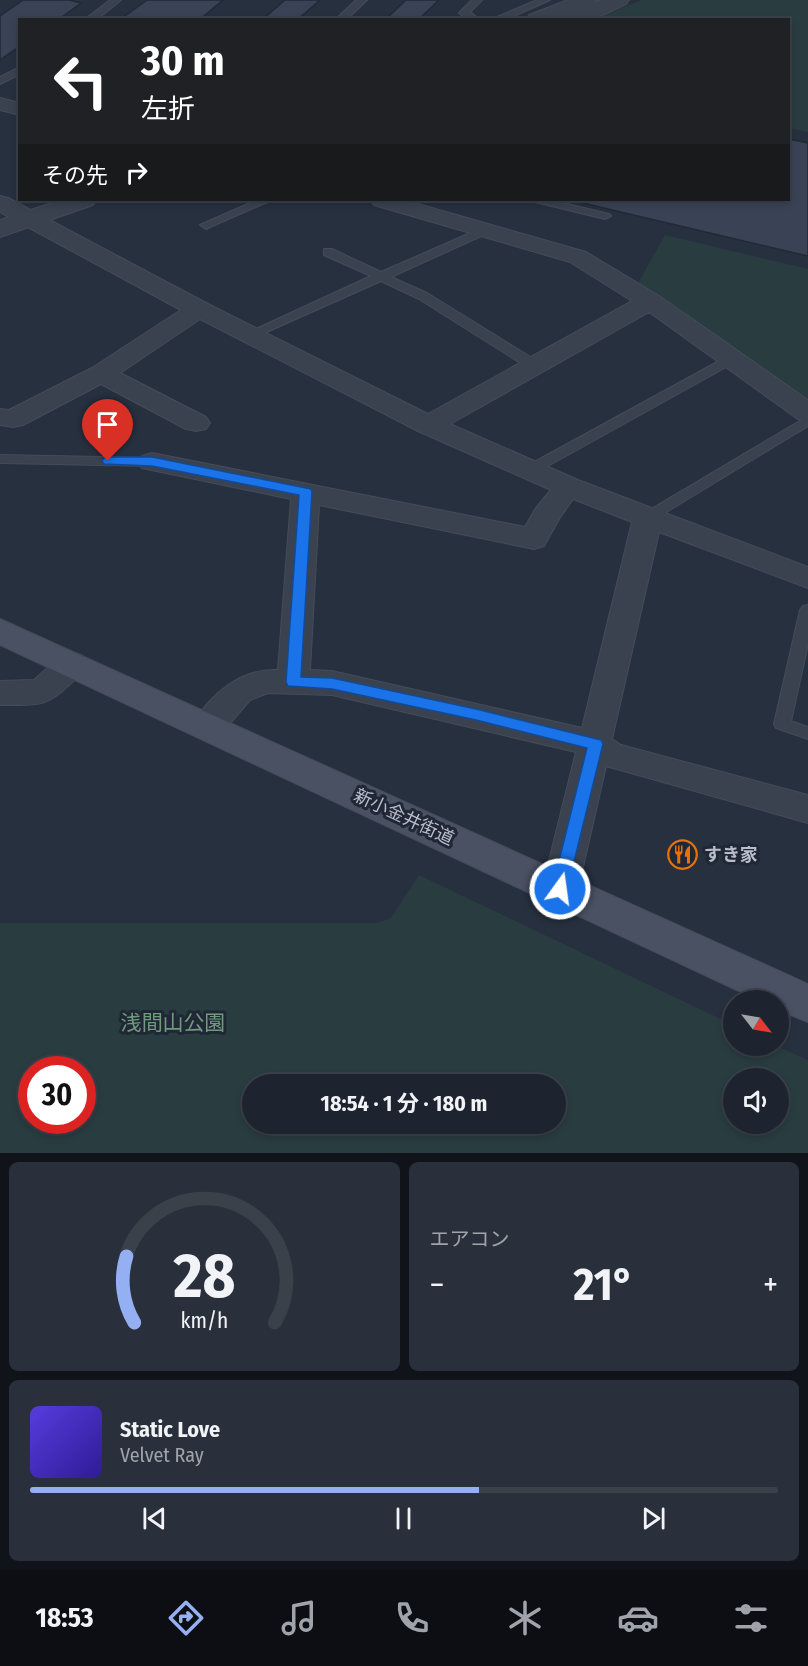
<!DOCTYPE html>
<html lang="ja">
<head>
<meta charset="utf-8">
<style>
  body { margin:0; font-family:"Fira Sans Condensed","Noto Sans JP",sans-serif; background:#2a303b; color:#f1f3f6; height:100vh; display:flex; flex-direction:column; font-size:22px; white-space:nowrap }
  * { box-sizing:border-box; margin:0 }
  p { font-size:20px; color:#a0a4aa }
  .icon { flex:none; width:33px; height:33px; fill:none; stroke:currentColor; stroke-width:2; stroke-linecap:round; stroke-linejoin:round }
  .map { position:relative; height:1153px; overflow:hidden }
  .drawer { display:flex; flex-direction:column; gap:9px; padding:9px; background:#10141a; flex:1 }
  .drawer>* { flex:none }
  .hud { position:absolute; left:18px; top:18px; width:772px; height:183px; border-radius:0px; box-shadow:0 3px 9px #0003,0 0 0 2px #3b414b; background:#202124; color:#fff; overflow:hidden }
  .needle { width:39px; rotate:121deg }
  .controls { position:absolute; left:723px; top:990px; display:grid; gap:12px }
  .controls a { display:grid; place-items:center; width:66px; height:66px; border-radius:50%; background:#1d242f; box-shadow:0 3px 9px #0003,0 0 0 2px #3b414b; font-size:30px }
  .speed { position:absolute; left:18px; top:1056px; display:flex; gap:12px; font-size:30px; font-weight:700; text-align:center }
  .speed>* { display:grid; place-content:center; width:78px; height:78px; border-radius:50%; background:#1d242f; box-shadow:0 3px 9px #0003,0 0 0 2px #3b414b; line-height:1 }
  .speed .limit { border:9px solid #d22; background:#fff; color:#111 }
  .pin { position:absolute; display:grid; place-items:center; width:51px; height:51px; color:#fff; margin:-62px -26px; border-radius:50% 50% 50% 0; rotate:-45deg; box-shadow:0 0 6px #0007 }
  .pin .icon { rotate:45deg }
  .me { position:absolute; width:66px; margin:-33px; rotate:14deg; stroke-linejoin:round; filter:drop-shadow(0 0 4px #0008) }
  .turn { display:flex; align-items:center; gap:21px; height:126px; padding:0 24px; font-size:27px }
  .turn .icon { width:78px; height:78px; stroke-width:2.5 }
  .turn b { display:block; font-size:42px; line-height:51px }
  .then { display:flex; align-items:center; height:57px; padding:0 24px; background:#0003; gap:12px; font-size:22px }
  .big { font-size:45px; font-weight:700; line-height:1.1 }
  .drawer .card { flex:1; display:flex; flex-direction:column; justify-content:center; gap:9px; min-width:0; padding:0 21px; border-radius:9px; background:#2a303b }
  .drawer .dial { align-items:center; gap:0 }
  .dial svg { height:156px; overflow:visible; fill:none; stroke:#3b414b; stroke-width:7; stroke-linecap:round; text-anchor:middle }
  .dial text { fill:#f1f3f6; stroke:none }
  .song { display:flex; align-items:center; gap:18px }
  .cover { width:72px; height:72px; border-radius:9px; background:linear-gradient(135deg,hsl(250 70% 55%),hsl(250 70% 35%)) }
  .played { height:6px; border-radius:3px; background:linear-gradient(90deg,#95b0f2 60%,#3b414b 60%) }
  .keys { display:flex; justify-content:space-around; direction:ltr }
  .heat { display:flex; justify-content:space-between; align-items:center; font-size:33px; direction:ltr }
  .drawer .tiles { flex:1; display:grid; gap:9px; grid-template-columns:1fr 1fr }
  .card:last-child { grid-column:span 2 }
  .trip { position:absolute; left:242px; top:1074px; width:324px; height:60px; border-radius:30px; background:#1d242f; box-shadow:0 3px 9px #0003,0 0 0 2px #3b414b; font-weight:700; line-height:60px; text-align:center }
  .tab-bar { display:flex; height:96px; justify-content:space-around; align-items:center; background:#0c0e13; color:#a0a4aa }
  .tab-bar .icon { width:42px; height:42px }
  .tab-bar .active { color:#95b0f2 }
  .tab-bar b { font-size:27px; color:#f1f3f6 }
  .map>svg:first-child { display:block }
  .green { fill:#293c40; fill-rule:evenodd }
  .building { fill:#3a4355; stroke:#222937; stroke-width:1.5 }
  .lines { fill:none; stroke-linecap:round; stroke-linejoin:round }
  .service-casing { stroke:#454b59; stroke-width:2 }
  .minor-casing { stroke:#454b59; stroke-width:2 }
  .tertiary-casing { stroke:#454b59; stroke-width:2 }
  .secondary-casing { stroke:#454b59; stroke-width:2 }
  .service { fill:#3b424f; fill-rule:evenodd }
  .minor { fill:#3b424f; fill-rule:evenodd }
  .tertiary { fill:#3b424f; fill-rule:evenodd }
  .secondary { fill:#4a5162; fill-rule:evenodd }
  .route { fill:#1a73e8; stroke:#114b97; stroke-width:1.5 }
  .labels { text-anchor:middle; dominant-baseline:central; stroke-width:6; stroke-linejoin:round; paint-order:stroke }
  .street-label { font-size:18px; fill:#b8bdca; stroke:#202735 }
  .poi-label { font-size:18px; font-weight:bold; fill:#b8bdca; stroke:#202735; text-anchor:start }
  .near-park-label { font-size:21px; fill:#71997e; stroke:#202735 }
</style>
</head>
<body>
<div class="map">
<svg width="808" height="1153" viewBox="0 0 808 1153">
  <rect width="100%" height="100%" fill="#27303f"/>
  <!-- green -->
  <path class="green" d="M642,0H808V132L789,128V20L593,19Z
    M665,235L808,269V398L638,283Z
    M419,875L733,1025L734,1046H777L808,1060V1153H0V923H378L391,918ZM32,1070H82V1120H32ZM734,1078H778V1124H734ZM252,1084H555V1124H252Z"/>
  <!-- building -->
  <path class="building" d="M23,0H69L81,3L58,20H20V46L0,60V16Z
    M147,0H223L199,20L121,19Z
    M285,0H320L297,20H262Z
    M406,0H439L418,20H385Z
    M789,139L808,143V256L570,200H789Z"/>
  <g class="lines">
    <defs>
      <path id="service" d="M110,0H121L96,20H84Z
        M356,0H367L346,20H335Z
        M472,0H482L470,12L481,20H468L459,13Z
        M537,0H550L505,20H490Z
        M20,67V74L0,84V77Z
        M257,200H272L210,227L206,229L200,225Z
        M533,200H551L609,214L611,216L605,219L535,202Z
        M484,227L488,229V233L391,277L427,293L540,363L542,366L540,369H530L419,299L381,281L253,338H245L243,335L371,276L324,255V249H332L381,272Z
        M732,354L738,358L737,361L537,472L532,474L525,469L527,466Z
        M808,416V426L653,520L648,522L641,517L643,514Z
        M0,455L152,458L159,462L152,466L0,463Z
        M808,605V644L791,721L808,727V739L776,728L774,724L800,610L803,606Z"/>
      <path id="minor" d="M0,98L20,103V115L0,110Z
        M0,196L8,198L208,304L428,414L632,301L570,262L374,205L371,200H404L586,252L659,296L808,400V421L798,419L649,312L450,424L578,480L808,567V588L659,532L612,739L621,745L808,795V823L606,766L578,889L573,900L560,904L547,900L542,889L576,752L332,695L268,693L250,700L220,735L208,738L196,735L192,726C209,695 241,668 278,670L291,499L142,468L138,462L142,456L152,453L525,527L536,508L551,490L418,431L200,319L120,373L206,417L210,423L206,429L196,431L186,429L101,384L23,425L13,427L0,425V409L9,410L92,368L181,310L0,212ZM573,499L632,522L582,728L332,671L310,670L319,505L534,549L544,546L559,519Z
        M72,652L83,656L88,664C83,673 77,678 69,685C43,710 34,704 0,705V681L34,680L61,656Z"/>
      <path id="tertiary" d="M568,0H596L595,2L601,0H629L626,4L591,20H561L562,17L557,20H527L529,15Z
        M61,200H97L93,205L0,237V220Z"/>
      <path id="secondary" d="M0,619L808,984V1022L778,1010V1000H758L0,645Z"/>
    </defs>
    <!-- service casing -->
    <use href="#service" class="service-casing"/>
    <!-- minor casing -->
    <use href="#minor" class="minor-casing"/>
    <!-- tertiary casing -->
    <use href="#tertiary" class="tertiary-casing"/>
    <!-- secondary casing -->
    <use href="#secondary" class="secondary-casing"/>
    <!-- service -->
    <use href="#service" class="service"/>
    <!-- minor -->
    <use href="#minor" class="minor"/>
    <!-- tertiary -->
    <use href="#tertiary" class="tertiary"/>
    <!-- secondary -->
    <use href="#secondary" class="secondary"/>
  </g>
  <!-- route -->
  <path class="route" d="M108,457H152L311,489L312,492L301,677L332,678L476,709L601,740L603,744L566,894L560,896L554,894L552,889L587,748L476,720L332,689L288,686L286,682L299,495L152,466L104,464L102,461L104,458Z"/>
  <!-- icons -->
  <defs>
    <symbol id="restaurant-ring" viewBox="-11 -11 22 22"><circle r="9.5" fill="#202735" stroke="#e8710a" stroke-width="1.5"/><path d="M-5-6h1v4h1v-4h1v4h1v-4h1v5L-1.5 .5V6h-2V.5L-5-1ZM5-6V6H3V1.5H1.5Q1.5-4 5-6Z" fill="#e8710a"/></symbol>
  </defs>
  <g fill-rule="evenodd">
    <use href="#restaurant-ring" x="666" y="838" width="33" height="33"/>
  </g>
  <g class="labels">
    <!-- street labels -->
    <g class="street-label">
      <text transform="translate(404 817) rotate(25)">新小金井街道</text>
    </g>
    <!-- poi labels -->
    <g class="poi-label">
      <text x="704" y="855">すき家</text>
    </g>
    <!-- near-park labels -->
    <g class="near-park-label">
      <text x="173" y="1023">浅間山公園</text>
    </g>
  </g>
</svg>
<div class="controls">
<a><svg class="needle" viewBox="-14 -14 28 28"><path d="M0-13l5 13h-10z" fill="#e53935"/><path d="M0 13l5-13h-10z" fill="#a0a4aa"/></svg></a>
<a><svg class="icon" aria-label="sound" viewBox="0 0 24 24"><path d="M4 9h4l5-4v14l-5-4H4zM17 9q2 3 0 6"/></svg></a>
</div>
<div class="speed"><div class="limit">30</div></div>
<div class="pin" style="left:108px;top:461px;background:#d93025"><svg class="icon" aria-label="arrive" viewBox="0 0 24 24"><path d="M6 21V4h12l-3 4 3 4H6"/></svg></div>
<svg class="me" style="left:560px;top:889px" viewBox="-20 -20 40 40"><circle r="17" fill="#1a73e8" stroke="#fff" stroke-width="3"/><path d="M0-11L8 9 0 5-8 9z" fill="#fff"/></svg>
<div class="trip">18:54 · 1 分 · 180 m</div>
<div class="hud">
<div class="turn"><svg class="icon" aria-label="left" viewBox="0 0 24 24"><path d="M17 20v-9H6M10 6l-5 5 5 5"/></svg><div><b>30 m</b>左折</div></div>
<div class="then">その先<svg class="icon" aria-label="right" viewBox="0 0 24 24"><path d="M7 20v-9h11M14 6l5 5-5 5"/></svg></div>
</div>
</div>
<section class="drawer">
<div class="tiles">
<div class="card dial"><svg viewBox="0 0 100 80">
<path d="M14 69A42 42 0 1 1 86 69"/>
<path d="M14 69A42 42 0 0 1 10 35" stroke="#95b0f2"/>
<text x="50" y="56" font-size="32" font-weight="700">28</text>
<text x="50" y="72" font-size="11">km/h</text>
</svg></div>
<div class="card"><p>エアコン</p>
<div class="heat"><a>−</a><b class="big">21°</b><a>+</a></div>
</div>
<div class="card">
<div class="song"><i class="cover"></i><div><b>Static Love</b><p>Velvet Ray</p></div></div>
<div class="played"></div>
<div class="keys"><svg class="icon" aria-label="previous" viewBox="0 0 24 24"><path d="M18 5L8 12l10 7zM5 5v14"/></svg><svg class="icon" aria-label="pause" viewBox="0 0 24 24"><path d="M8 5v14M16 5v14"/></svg><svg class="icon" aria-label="next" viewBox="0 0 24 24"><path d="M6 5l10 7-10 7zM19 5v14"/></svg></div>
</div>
</div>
</section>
<nav class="tab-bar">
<b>18:53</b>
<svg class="icon active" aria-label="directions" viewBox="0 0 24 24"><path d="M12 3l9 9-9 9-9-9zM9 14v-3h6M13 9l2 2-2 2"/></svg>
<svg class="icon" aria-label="music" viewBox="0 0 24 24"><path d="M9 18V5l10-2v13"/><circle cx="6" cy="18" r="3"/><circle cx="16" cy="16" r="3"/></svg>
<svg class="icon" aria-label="phone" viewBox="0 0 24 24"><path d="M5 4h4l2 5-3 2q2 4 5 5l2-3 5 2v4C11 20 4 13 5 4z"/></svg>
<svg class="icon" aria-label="climate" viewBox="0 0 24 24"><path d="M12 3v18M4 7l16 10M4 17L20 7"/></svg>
<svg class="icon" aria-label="car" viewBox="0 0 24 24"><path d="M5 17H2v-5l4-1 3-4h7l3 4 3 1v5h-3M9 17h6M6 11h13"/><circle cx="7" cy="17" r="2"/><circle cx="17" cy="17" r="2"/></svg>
<svg class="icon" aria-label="filters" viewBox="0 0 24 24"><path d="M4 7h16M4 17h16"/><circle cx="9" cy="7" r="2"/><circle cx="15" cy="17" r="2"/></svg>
</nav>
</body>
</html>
